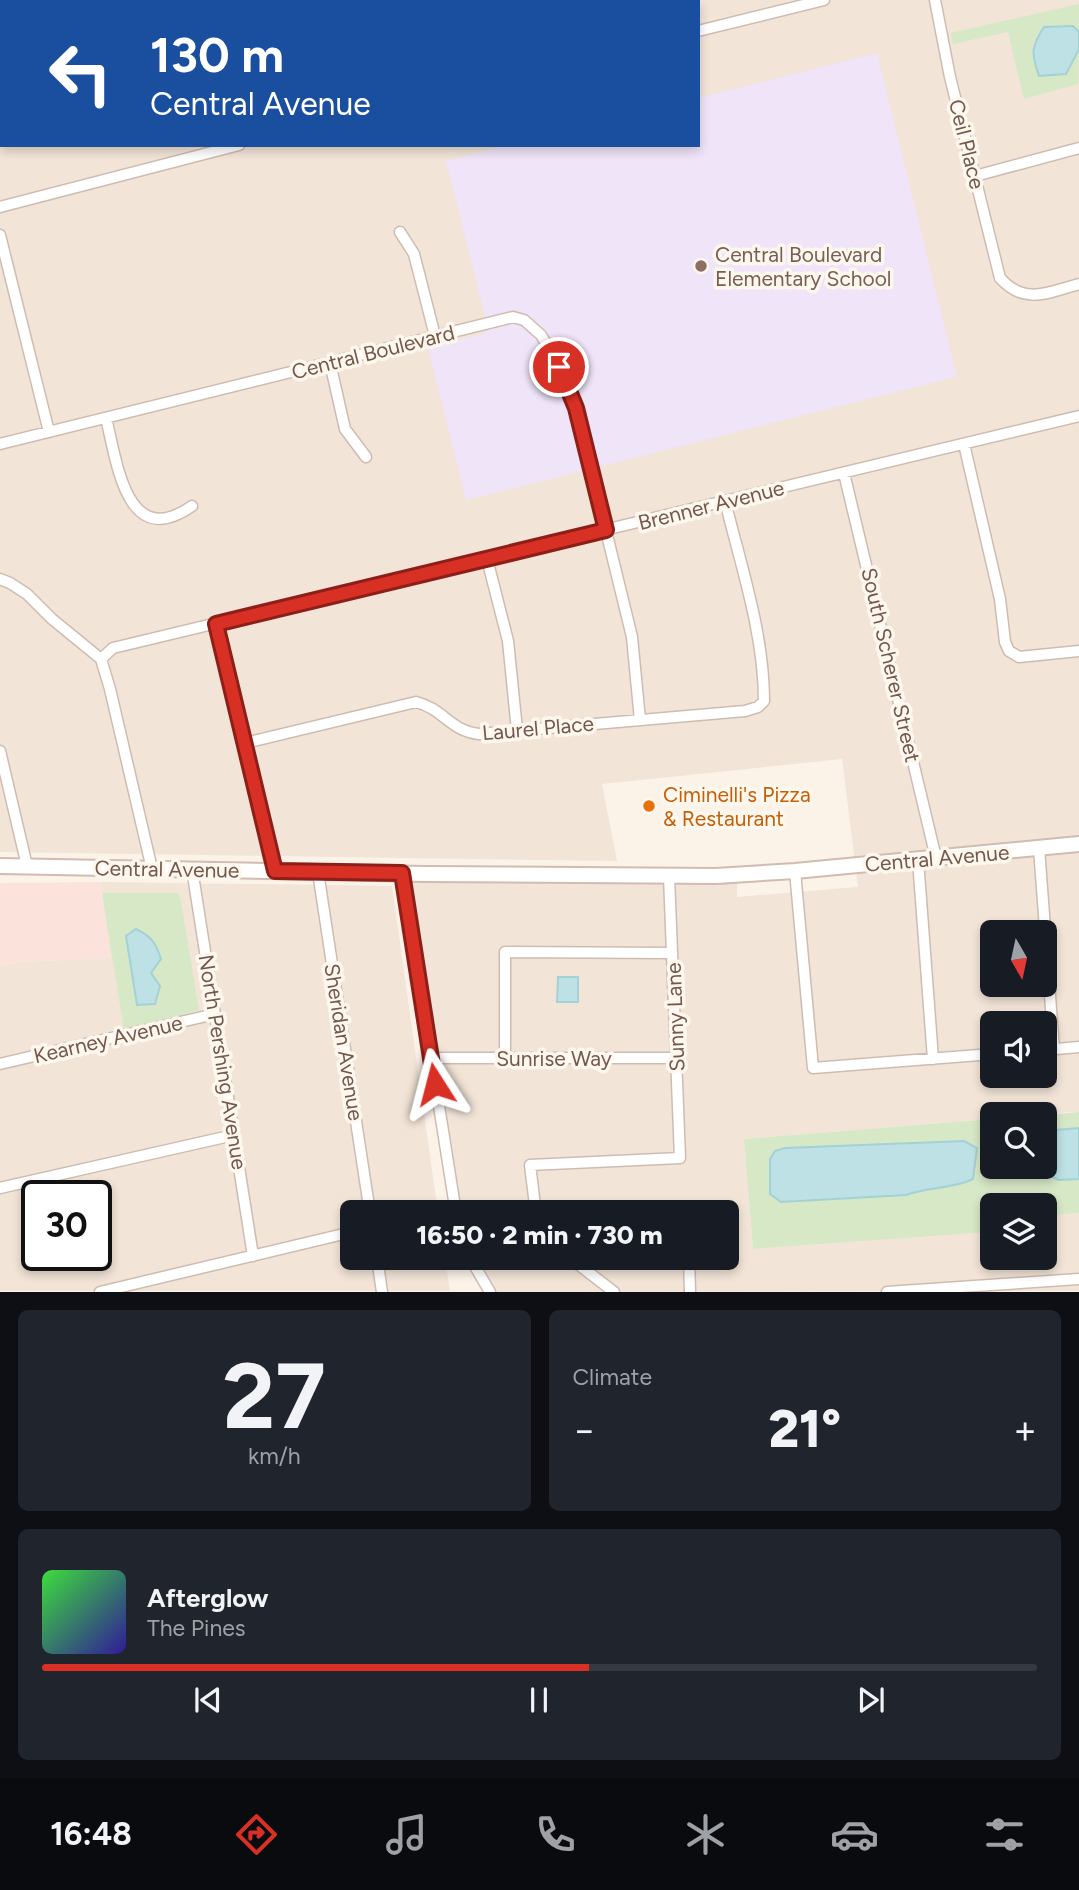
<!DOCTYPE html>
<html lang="en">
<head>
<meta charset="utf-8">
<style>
  body { margin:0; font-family:Figtree,sans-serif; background:#20242c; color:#f1f3f6; height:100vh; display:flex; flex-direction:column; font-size:26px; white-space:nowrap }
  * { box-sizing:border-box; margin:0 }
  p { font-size:23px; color:#9ea1a6 }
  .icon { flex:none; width:38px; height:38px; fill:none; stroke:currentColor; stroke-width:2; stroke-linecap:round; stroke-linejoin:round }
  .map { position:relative; height:1292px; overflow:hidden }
  .panel { display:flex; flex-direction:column; gap:18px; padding:18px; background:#0d0f14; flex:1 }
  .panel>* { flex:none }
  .top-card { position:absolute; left:0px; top:0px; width:700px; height:147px; box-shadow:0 4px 10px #0003; background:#1a4fa0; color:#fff; overflow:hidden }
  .needle { width:46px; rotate:171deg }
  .buttons { position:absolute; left:980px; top:920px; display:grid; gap:14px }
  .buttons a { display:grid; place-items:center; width:77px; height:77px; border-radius:10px; background:#171b24; box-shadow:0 4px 10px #0003; font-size:35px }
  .speed { position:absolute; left:21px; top:1180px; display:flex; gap:14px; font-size:35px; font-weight:700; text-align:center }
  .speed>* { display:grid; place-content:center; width:91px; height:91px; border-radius:50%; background:#171b24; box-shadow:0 4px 10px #0003; line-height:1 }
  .speed .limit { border:4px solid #111; border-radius:10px; background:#fff; color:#111 }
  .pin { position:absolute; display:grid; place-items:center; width:60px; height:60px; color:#fff; margin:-30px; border:4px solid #fff; border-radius:50%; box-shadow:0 2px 7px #0007 }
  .me { position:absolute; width:77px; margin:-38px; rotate:351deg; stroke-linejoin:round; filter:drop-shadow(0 0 5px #0008) }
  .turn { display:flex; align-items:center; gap:24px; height:147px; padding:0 35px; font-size:32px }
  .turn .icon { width:91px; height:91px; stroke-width:2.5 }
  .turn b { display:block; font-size:49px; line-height:60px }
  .big { font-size:52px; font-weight:800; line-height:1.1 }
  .panel .card { flex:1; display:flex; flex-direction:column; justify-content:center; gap:10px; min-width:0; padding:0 24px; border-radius:10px; background:#20242c }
  .panel .dial { align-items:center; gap:0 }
  .dial b { font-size:91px; line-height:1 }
  .song { display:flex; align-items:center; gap:21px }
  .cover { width:84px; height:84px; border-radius:10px; background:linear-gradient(135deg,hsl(120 70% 55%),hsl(250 70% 35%)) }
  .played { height:7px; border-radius:4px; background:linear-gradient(90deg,#d93025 55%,#363941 55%) }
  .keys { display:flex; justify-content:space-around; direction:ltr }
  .heat { display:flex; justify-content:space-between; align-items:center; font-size:38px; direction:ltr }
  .panel .tiles { flex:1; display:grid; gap:18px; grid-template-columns:1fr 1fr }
  .card:last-child { grid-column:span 2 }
  .trip { position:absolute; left:340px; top:1200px; width:399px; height:70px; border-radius:10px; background:#171b24; box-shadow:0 4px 10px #0003; font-weight:800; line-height:70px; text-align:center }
  .menu { display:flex; height:112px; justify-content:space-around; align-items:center; background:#090b0e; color:#9ea1a6 }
  .menu .icon { width:49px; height:49px }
  .menu .on { color:#d93025 }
  .menu b { font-size:32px; color:#f1f3f6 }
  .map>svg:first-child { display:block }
  .residential { fill:#f2e4d7; fill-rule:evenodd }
  .commercial { fill:#fbe3dc }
  .education { fill:#efe4f8 }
  .green { fill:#d7e8c7; fill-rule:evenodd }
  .water { fill:#bde1e4; stroke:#a4d1d5; stroke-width:2 }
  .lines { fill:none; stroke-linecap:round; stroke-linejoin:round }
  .street-casing { stroke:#cfbcb1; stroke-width:13 }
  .secondary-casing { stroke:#d1bcaf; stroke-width:18 }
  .street { stroke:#fff; stroke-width:10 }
  .secondary { stroke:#fff; stroke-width:14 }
  .route-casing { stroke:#8d1f18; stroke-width:18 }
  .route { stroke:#d93025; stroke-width:12 }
  .education-dot { fill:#8d6e63; stroke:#fef7ee; stroke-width:2.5 }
  .food-dot { fill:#e8710a; stroke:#fef7ee; stroke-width:2.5 }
  .labels { text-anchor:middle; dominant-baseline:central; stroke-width:7; stroke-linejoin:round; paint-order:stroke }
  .street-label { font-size:21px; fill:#74584d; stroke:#fef7ee }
  .education-label { font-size:21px; fill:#785e54; stroke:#fef7ee; text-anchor:start }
  .food-label { font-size:21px; fill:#c56008; stroke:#fef7ee; text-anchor:start }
</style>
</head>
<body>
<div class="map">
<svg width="1079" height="1292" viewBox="0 0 1079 1292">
  <rect width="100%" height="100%" fill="#fbf2e8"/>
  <!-- residential -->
  <path class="residential" d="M0,0H1079V1112L992,1115V1119L744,1139L753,1249L992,1232V1258H1045V1216L1079,1213V1291L493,1292L473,1258H726V1213H458L403,874L737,879V897L858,887L842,759L602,784L617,861L0,852ZM2,2H698V145H2ZM992,933H1045V985H992ZM992,1024H1045V1076H992Z
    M100,882L392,886L438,1213H352V1258H445L450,1291H0V966L19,962L110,958ZM37,1195H96V1255H37Z"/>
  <!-- commercial -->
  <path class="commercial" d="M100,882L110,958L19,962L0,966V883Z"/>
  <!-- education -->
  <path class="education" d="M877,53L957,377L466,500L428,348L489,332L446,161L508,145H698V98Z"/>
  <!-- green -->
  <path class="green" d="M1079,4V32L1073,26L1045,27L1033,44V61L1066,74L1079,49L1078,84L1024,99L1008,32L953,44L951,33Z
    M102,893H177L180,896L199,1010L124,1030Z
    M1079,1112V1128L1055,1130L1045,1134V1115Z
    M992,1119V1167H1039L1042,1173L1059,1180L1079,1179V1213L1045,1216V1206H992V1232L753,1249L744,1139ZM964,1141L977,1149L973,1178C953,1189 927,1187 906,1195L781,1202L775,1151L786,1148Z"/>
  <!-- water -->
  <path class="water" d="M1073,26L1079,32V49L1066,74L1039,76C1031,53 1031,47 1044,27Z
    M136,929C151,936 156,943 161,959L151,973L160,986L155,1004L137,1005L126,936Z
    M558,977H578V1002H557Z
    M1079,1128V1179L1059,1180L1042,1173L1039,1167H1045V1134L1055,1130Z
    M964,1141L977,1148L973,1179C953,1189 927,1187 906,1195L781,1202L770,1194V1159L775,1151L785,1148Z"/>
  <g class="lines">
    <defs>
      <path id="street" d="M407,0L408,2
        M534,0L535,2
        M935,0L950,77L1000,278C1025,306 1049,292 1079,284
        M252,2L254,0
        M698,31L824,0
        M0,39L2,41
        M975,176L1079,148
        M0,207L239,145
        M400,232L414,254L435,336
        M0,235L49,432
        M330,363L345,429L366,457
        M106,418C117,462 126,552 192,506
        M0,444L513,317L524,320L541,335L560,367L576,408L632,637L640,720
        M964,444L1000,599L1005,642L1009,651L1019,657L1079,651
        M844,473L936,858
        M487,559L508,641L517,730
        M0,579L10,583L27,594L52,619L101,659L110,689L152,869
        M216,624L276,871
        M101,659L113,648L1079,416
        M245,743L416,702C444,709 450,731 479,734L745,711L758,707L764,701C764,634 741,566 725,501
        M0,751L27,866
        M1039,848L1054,1049
        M918,860L933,1059
        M192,869L253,1256
        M795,871L813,1068L992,1054
        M318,872L370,1213
        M402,873L456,1213
        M1045,1050L1079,1047
        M431,1058H676
        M505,1058V952L672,953
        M0,1064L215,1014
        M0,1188L234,1135
        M536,1213L530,1165L680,1158L669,876
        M377,1258L382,1292
        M470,1258L490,1292
        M570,1258L614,1292
        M689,1258L690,1292
        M100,1292L352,1232
        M887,1292L1079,1279"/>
      <path id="secondary" d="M0,866L426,874L716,876L795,871L1079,844"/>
    </defs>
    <!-- street casing -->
    <use href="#street" class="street-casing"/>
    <!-- secondary casing -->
    <use href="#secondary" class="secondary-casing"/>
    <!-- street -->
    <use href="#street" class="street"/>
    <!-- secondary -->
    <use href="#secondary" class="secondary"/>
  </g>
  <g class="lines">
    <defs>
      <path id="route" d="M435,1084L402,873L275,871L216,624L606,530L576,408L559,367"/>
    </defs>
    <!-- route casing -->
    <use href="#route" class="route-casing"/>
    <!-- route -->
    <use href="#route" class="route"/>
  </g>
  <!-- markers -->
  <circle class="education-dot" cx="701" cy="266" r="7"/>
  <circle class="food-dot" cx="649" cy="806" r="7"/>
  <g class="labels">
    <!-- street labels -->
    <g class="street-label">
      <text transform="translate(967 144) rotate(76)">Ceil Place</text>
      <text transform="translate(373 352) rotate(-14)">Central Boulevard</text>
      <text transform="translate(711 505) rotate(-14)">Brenner Avenue</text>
      <text transform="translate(891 665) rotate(77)">South Scherer Street</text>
      <text transform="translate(538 728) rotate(-5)">Laurel Place</text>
      <text transform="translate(937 858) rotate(-5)">Central Avenue</text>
      <text transform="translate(167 869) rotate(1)">Central Avenue</text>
      <text transform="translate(675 1017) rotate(-92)">Sunny Lane</text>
      <text transform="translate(108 1039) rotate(-13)">Kearney Avenue</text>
      <text transform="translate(344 1042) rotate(81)">Sheridan Avenue</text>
      <text x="554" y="1058">Sunrise Way</text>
      <text transform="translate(223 1062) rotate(81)">North Pershing Avenue</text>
    </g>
    <!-- education labels -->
    <g class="education-label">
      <text x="715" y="254">Central Boulevard<tspan x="715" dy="24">Elementary School</tspan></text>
    </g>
    <!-- food labels -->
    <g class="food-label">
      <text x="663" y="794">Ciminelli's Pizza<tspan x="663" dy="24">&amp; Restaurant</tspan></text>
    </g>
  </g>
</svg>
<div class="buttons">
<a><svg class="needle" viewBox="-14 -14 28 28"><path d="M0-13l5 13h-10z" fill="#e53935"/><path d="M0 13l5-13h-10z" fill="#9ea1a6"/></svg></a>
<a><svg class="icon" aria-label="sound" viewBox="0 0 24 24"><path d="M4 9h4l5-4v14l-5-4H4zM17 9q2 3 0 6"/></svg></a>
<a><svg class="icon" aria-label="search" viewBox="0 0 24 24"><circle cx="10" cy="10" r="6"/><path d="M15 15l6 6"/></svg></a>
<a><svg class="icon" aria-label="layers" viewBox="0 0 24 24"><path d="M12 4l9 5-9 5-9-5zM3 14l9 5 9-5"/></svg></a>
</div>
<div class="speed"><div class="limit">30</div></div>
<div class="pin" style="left:559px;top:367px;background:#d93025"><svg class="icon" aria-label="arrive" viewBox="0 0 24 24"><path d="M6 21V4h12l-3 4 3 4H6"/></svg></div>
<svg class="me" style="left:435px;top:1084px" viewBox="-20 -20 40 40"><path d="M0-17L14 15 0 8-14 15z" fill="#d93025" stroke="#fff" stroke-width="4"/></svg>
<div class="trip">16:50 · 2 min · 730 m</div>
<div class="top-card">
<div class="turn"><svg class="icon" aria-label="left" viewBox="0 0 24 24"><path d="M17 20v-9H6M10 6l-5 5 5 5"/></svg><div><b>130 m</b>Central Avenue</div></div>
</div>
</div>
<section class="panel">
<div class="tiles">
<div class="card dial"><b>27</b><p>km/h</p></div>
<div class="card"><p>Climate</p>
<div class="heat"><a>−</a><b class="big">21°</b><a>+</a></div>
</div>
<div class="card">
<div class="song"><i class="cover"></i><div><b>Afterglow</b><p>The Pines</p></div></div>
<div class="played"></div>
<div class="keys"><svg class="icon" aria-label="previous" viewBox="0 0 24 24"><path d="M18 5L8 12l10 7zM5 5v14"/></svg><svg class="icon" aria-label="pause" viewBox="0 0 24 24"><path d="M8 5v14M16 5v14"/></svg><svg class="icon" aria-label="next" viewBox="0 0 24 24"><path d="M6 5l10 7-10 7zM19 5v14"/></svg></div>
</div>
</div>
</section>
<nav class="menu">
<b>16:48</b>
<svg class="icon on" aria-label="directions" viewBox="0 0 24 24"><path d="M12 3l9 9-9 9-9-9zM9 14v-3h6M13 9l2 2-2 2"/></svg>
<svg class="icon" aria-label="music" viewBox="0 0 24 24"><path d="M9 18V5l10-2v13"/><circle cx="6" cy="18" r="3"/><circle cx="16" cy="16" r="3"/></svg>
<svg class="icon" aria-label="phone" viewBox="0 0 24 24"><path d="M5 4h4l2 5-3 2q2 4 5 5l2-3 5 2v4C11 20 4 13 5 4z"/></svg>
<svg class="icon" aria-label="climate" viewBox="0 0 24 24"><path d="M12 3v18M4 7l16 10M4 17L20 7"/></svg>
<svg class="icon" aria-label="car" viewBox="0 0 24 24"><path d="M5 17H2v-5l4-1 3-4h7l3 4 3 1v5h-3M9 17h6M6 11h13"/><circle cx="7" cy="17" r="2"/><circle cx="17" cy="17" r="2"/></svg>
<svg class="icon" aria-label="filters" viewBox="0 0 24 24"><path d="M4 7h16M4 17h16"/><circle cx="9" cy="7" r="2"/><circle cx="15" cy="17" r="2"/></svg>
</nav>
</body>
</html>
